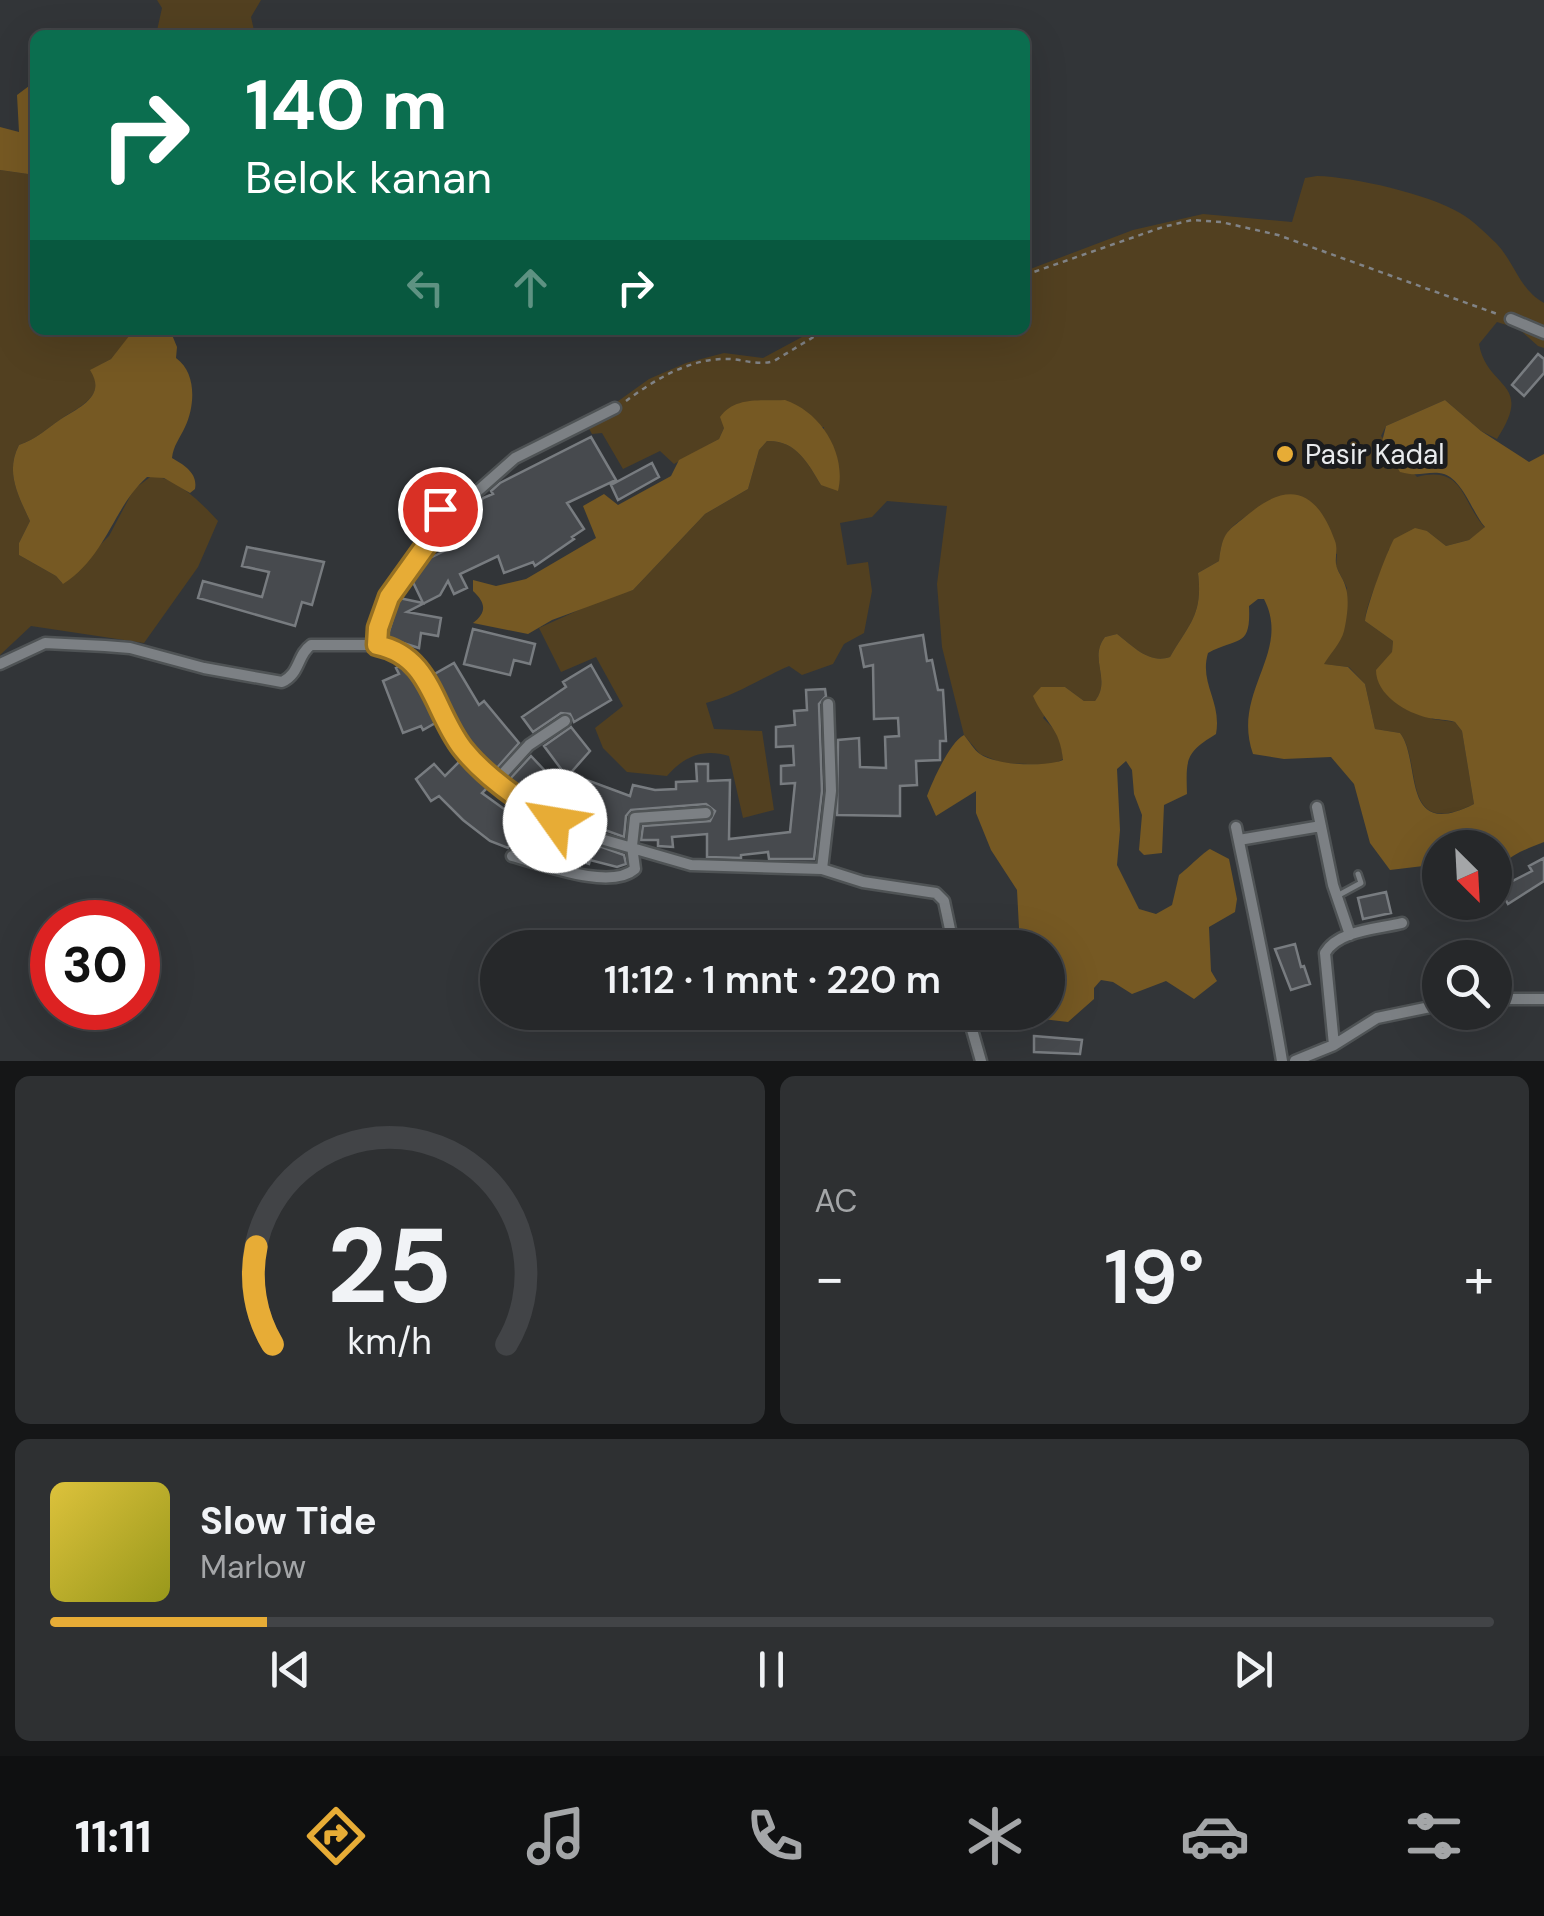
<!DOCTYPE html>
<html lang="id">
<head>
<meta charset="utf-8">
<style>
  body { margin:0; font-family:"DM Sans",sans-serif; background:#2e3032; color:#f1f3f6; height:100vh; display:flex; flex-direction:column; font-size:38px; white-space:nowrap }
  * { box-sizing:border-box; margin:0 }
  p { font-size:32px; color:#a4a6a8 }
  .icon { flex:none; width:55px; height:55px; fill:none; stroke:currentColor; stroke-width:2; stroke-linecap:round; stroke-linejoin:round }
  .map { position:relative; height:1061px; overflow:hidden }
  .sheet { display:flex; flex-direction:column; gap:15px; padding:15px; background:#151617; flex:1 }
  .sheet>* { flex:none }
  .banner { position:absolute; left:30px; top:30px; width:1000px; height:305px; border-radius:15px; box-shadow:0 10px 40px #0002,0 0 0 2px #424447; background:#0b6e4f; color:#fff; overflow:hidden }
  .needle { width:65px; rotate:156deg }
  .buttons { position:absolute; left:1422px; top:830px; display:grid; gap:20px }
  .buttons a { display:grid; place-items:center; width:90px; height:90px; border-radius:50%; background:#26282a; box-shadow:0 10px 40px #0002,0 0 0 2px #424447; font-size:50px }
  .speed { position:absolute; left:30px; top:900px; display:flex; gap:20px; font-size:50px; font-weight:700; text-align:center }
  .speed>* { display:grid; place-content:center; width:130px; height:130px; border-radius:50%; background:#26282a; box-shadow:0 10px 40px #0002,0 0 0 2px #424447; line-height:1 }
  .speed .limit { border:15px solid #d22; background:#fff; color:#111 }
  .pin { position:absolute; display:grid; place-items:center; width:85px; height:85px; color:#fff; margin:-42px; border:5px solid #fff; border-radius:50%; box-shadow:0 2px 10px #0007 }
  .me { position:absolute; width:110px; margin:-55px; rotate:302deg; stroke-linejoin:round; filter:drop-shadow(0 0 8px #0008) }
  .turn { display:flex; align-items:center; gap:35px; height:210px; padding:0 50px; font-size:45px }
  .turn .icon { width:130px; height:130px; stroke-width:2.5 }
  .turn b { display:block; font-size:70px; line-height:85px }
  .lanes { display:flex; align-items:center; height:95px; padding:0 50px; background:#0003; justify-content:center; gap:50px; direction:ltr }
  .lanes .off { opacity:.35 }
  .big { font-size:75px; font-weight:600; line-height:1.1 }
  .sheet .tile { flex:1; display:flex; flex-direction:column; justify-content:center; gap:15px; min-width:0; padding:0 35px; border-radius:15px; background:#2e3032 }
  .sheet .dial { align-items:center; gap:0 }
  .dial svg { height:260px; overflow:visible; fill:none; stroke:#424447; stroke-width:7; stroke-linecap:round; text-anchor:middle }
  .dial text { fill:#f1f3f6; stroke:none }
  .song { display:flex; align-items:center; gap:30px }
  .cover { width:120px; height:120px; border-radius:15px; background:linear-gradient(135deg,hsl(50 70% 55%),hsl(60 70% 35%)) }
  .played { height:10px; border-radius:5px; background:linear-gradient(90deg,#e7ac36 15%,#424447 15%) }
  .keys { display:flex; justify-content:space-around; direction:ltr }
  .heat { display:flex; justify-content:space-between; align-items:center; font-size:55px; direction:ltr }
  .sheet .tiles { flex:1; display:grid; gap:15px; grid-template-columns:1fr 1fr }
  .tile:last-child { grid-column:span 2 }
  .trip { position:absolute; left:480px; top:930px; width:585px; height:100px; border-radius:50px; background:#26282a; box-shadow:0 10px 40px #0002,0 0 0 2px #424447; font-weight:600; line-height:100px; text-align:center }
  .tab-bar { display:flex; height:160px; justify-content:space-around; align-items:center; background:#0f1011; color:#a4a6a8 }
  .tab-bar .icon { width:70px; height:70px }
  .tab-bar .on { color:#e7ac36 }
  .tab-bar b { font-size:45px; color:#f1f3f6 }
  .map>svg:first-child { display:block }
  .green { fill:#524020 }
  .forest { fill:#765923 }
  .building { fill:#474a4e; stroke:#787c80; stroke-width:2.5 }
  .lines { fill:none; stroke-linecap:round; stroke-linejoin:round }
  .lane-casing { stroke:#4f5355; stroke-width:10 }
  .street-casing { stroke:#4f5355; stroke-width:15 }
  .path { stroke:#818386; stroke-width:2.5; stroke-dasharray:5 5; stroke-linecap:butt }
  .lane { stroke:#7c8084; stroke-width:5 }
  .street { stroke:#7c8084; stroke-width:10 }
  .route-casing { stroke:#967023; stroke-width:25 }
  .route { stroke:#e7ac36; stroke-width:18 }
  .poi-dot { fill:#e7ac36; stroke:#1b1c1e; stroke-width:4 }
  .labels { text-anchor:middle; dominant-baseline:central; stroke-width:10; stroke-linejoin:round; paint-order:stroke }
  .poi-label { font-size:28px; fill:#e9ebed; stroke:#1b1c1e; text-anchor:start }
</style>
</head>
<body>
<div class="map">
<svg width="1544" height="1061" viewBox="0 0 1544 1061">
  <rect width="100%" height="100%" fill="#323538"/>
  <!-- green -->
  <path class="green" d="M157,0H261L251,17L255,35H156L162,8Z
    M0,170L35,175V330H135L111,359L91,370C106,396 81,406 61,419C46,429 37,439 19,445C5,472 18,495 30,521L19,543V555L56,576L62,583L109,536L134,489L153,475C179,481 200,501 218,521L198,567L144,643L31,626L0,655Z
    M1317,176C1354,177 1428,194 1460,213C1473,220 1485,233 1496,243C1515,263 1519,289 1544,303V348L1538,346L1519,329L1497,322L1479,344C1487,390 1535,381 1497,439L1481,431L1445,400L1386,426L1381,436L1417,477C1464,465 1461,501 1485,528L1469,540L1446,546L1427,531L1389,549C1383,570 1366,603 1365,621L1393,641L1392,652L1432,719L1455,722L1462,731L1474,804C1399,841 1423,761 1400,733L1375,729L1365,684L1349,667L1323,664L1347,588L1336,566L1337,554L1248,515C1227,529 1222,536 1219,561L1198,573C1203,614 1190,623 1170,657C1149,664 1134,647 1117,634L1105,637C1088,659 1112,679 1095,701H1084L1065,687L1043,718L1060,735L1063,759L1052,765L1002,763L980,754L964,735L942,647L937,584L947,506L887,501L872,517L840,523L847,565L868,562L872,591L864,633L844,644L833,664L802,675L789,666C761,678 735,696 706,703L714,729L762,731L774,810L743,818L729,756C704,748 684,756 667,776L627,772L603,748L595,728L623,706L596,657L561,672L539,628L603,599L633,590L705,514L748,489L759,450L767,441C796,440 808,463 821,485L824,427L724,428L719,439L674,464L660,451L623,469L602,433L592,434L584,420L617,402L649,379L686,363L724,353L763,358L815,330H1025V271L1133,230L1203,214L1292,222L1305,178Z"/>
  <!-- forest -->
  <path class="forest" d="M29,86H35V175L0,170V127L19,132L17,95Z
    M170,330L177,347L176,358C197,373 195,406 185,427C180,438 173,446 172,458C184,465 198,473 195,489L190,493L164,478L147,477C113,507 107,556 63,584L56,576L19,555V543L30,521C18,495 5,472 19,445C37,439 46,429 61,419C80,407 107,396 90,370L111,359L133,331Z
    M785,400C821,412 847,454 838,491L821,485C808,463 796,440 767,441L759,450L748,489L705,514L633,590L552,620L528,634L473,623C487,612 486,603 473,591V580L496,586L526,579L596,538L583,506L604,494L618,505L671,476L679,460L719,439L724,428L720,417C735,396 761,401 785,400Z
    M1445,400L1481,431L1529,462L1544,454V842C1522,851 1499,857 1495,884V848H1440V864L1390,870L1370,843L1354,784L1331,757L1284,759L1253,754C1231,692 1292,653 1264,599H1258L1249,606C1251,648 1239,637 1208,653C1199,684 1222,701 1216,734C1185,753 1186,759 1187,794L1164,805L1162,853L1144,855L1139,850L1142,815L1134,794L1132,770L1126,761L1117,769L1120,830L1117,865L1139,909L1156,914L1172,905L1179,875C1187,869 1205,851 1210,849L1229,859L1237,899L1235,912L1209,927L1211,971L1217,981L1194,999L1166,981L1132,994L1113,982L1101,980L1094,988V999L1068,1022L1034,1018L1033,1013L1048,1012V948L1020,947L1017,890L991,850L976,813V791L936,816L927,796C933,780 950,742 964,735C969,741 974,750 980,754C997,766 1046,767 1063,760C1060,727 1046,725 1033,696L1041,687H1065L1084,701H1095C1112,679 1088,659 1105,637L1117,634C1134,647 1149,664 1170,657C1190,623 1203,614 1198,573L1219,561C1223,530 1227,532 1250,513C1291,479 1318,493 1335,541C1338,549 1335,556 1336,564C1337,571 1343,578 1345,585C1350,598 1347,618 1344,631C1341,643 1330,654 1324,664L1348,667L1365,684L1375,729L1400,733C1422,761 1399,842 1474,804L1462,731L1455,722C1446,719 1438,720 1429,718C1406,713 1376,695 1376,670L1392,652L1393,641L1365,621C1366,608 1387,551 1394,539L1415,528L1427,531L1446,546L1469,540L1485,527C1472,513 1462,475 1439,473C1424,472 1418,477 1400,472L1382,442L1386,426Z"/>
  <!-- building -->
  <path class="building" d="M1538,354L1544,359V373L1524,396L1512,385Z
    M591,437L616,480L567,503L584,529L572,537L574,539L535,566L533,562L504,573L498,556L460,574L467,588L454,594L448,581L440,595L407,612L441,618L438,636L421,633L419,648L387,638L399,598L423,603L412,580L429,556L432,557L469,539L460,519L479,505L483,498L493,494L491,491L500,483Z
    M652,463L659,477L618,500L611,485Z
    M247,547L324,562L312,605L302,602L295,626L198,598L203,581L262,597L269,572L242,566Z
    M473,629L535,644L530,664L514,660L510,675L464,664Z
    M923,635L927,661L932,660L938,690H943L946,741H940V760L916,761L917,785L900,786V816L837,815L838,740L859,738L860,767L886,768L885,737L899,736L898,718L874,719L873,665L864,667L860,646Z
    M454,663L479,705L484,701L519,743L496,769L468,742L431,676Z
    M404,664L437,722L423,730L421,726L403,733L383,681L399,674L396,668Z
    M591,665L611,700L574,722L570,714L561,713L533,732L522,717L566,687L563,682Z
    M825,689L826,696L819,704L822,791L814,859H769L768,852L741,855V858L707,857V834L672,837L673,847L658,846V840H641L643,826L710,821L715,811L706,804L631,810L626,816L624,837L569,817L587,780L630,796L633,785L655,790L676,789V782L697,781L696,764H708V781L730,780L729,839L790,832L795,783L781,784V766L794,765L793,746L776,747V727L795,725L794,711L807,710L806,690Z
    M571,727L590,751L567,777L544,746Z
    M531,756L548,774L534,791L523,783L518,788L509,780Z
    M461,760L489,786L482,793L511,814L514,809L552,829L624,855L626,864L617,867L590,860L589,864L564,856L562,862L511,843L508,848L490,841L463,820L439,796L431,801L416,779L434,764L445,776Z
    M1544,858V881L1508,904L1499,888L1532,871L1529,866Z
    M1386,892L1391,913L1363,919L1358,898Z
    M1295,944L1301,967L1304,966L1310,984L1291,990L1275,949Z
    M1034,1036L1082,1040L1080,1054L1034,1052Z"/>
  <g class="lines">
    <defs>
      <path id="lane" d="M1337,896L1361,883L1358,874
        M1491,953L1492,958
        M1495,971L1501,996"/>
      <path id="street" d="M1511,319L1544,333
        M377,645L378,629L389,597L432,537V512L440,509L454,512L515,458L615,408
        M0,664L45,643L105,646L130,648L204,668L282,682C300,674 297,655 311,645H381L410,657L461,747L479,766L521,802L555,821L594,837L691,865L822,869L863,882L936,893L944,901L954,948
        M497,780L529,745L565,721
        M1317,807L1333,885L1350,935
        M1236,827C1252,905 1269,982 1282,1061
        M1239,840L1321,826
        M512,856C542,864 610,891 635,869L632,846L635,818L706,813
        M822,869L831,791L828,704
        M1495,999H1544
        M967,1012L981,1061
        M1334,1045L1325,953C1338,930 1378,929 1402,923
        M1295,1061L1334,1045L1377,1018L1440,1005"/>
    </defs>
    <!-- lane casing -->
    <use href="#lane" class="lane-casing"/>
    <!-- street casing -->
    <use href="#street" class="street-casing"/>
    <!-- path -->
    <path class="path" d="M1025,275L1163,227L1192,220L1221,222L1278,235L1500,315
      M626,401C654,380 690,358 727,359C743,359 757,366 774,361L825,330"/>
    <!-- lane -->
    <use href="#lane" class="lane"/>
    <!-- street -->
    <use href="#street" class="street"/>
  </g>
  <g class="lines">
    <defs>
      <path id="route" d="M440,509L432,512V537L389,597L378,628L377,645C432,656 433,711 463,749C487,779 522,802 555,821"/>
    </defs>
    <!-- route casing -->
    <use href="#route" class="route-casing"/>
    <!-- route -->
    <use href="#route" class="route"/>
  </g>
  <!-- markers -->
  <circle class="poi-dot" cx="1285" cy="454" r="10"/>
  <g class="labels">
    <!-- poi labels -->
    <g class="poi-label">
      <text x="1305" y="454">Pasir Kadal</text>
    </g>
  </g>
</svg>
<div class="buttons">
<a><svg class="needle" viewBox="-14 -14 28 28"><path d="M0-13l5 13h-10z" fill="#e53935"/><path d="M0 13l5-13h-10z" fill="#a4a6a8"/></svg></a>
<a><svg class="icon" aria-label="search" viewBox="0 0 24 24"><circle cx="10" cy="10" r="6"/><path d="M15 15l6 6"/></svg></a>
</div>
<div class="speed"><div class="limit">30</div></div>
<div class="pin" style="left:440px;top:509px;background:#d93025"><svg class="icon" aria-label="arrive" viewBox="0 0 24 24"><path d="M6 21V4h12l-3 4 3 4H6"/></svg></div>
<svg class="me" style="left:555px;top:821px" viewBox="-20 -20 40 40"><circle r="19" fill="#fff"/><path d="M0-13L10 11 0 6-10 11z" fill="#e7ac36"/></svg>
<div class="trip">11:12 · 1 mnt · 220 m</div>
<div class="banner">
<div class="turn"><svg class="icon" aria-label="right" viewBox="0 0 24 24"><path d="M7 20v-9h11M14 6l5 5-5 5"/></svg><div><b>140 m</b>Belok kanan</div></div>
<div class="lanes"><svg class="icon off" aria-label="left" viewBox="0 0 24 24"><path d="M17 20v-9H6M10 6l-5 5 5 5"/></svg><svg class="icon off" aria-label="ahead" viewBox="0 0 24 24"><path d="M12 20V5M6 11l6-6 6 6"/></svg><svg class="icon" aria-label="right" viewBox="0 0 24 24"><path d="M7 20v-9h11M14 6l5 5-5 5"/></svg></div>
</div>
</div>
<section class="sheet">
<div class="tiles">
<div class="tile dial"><svg viewBox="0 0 100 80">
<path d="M14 69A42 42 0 1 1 86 69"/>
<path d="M14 69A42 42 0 0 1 9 39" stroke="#e7ac36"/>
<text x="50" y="56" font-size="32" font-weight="700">25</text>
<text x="50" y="72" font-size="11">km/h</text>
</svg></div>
<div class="tile"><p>AC</p>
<div class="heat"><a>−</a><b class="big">19°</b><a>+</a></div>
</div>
<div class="tile">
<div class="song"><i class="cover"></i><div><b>Slow Tide</b><p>Marlow</p></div></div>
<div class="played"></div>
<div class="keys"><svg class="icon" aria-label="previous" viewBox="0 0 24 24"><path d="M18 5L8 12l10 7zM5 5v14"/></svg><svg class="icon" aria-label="pause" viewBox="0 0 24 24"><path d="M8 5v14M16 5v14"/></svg><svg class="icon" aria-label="next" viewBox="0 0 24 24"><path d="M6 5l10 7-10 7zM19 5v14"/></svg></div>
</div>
</div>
</section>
<nav class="tab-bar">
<b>11:11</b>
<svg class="icon on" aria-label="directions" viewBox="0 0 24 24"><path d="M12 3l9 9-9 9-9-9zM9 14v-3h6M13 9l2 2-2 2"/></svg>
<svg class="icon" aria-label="music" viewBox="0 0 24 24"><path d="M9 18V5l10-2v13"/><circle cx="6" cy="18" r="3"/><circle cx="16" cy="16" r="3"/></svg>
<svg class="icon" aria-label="phone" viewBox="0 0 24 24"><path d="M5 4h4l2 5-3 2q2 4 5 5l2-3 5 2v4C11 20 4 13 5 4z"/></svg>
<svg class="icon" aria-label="climate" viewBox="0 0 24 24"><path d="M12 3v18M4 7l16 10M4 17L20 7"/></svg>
<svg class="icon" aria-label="car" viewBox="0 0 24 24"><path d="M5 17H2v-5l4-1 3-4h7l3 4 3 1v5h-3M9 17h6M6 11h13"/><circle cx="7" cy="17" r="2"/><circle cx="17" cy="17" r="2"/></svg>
<svg class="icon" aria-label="filters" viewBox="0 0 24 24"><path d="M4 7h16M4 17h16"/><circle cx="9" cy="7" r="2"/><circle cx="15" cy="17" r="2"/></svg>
</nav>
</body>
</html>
